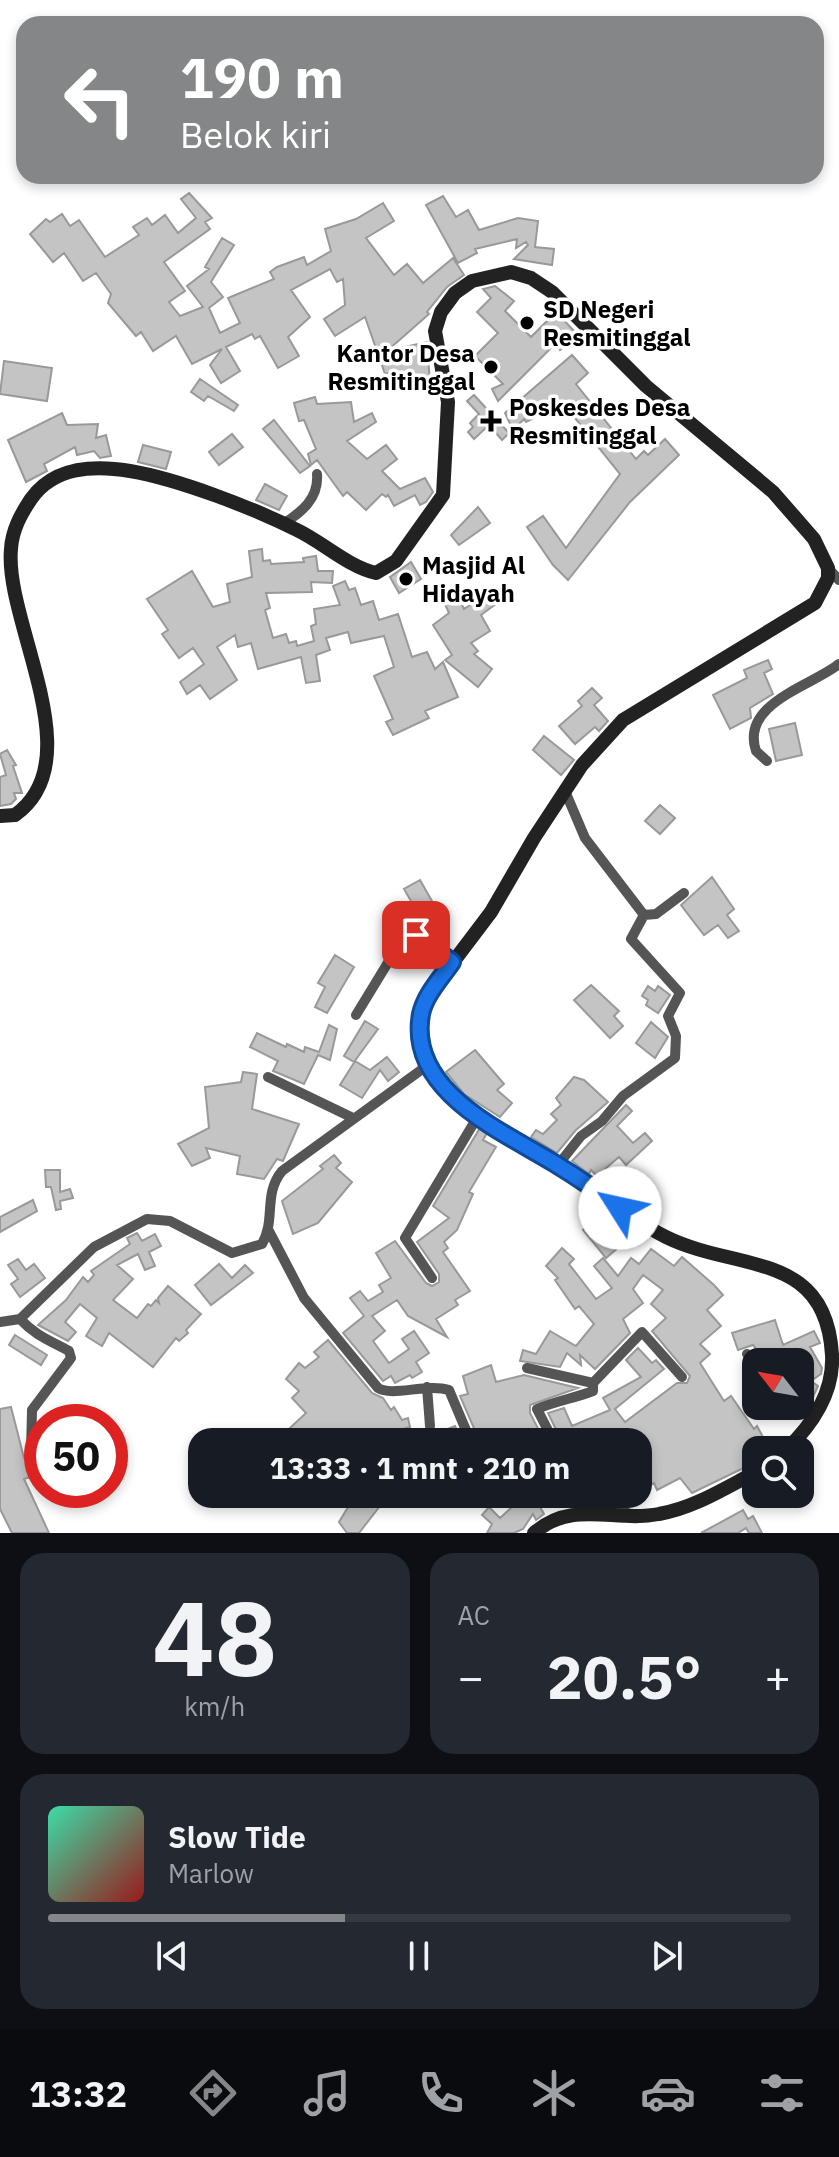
<!DOCTYPE html>
<html lang="id">
<head>
<meta charset="utf-8">
<style>
  body { margin:0; font-family:"IBM Plex Sans",sans-serif; background:#242831; color:#f1f3f6; height:100vh; display:flex; flex-direction:column; font-size:30px; white-space:nowrap }
  * { box-sizing:border-box; margin:0 }
  p { font-size:26px; color:#9ea1a6 }
  .icon { flex:none; width:44px; height:44px; fill:none; stroke:currentColor; stroke-width:2; stroke-linecap:round; stroke-linejoin:round }
  .map { position:relative; height:1533px; overflow:hidden }
  .drawer { display:flex; flex-direction:column; gap:20px; padding:20px; background:#0d0f14; flex:1 }
  .drawer>* { flex:none }
  .hud { position:absolute; left:16px; top:16px; width:808px; height:168px; border-radius:24px; box-shadow:0 4px 12px #0003; background:#858687; color:#fff; overflow:hidden }
  .needle { width:52px; rotate:301deg }
  .fabs { position:absolute; left:742px; top:1348px; display:grid; gap:16px }
  .fabs a { display:grid; place-items:center; width:72px; height:72px; border-radius:16px; background:#171b24; box-shadow:0 4px 12px #0003; font-size:40px }
  .speed { position:absolute; left:24px; top:1404px; display:flex; gap:16px; font-size:40px; font-weight:700; text-align:center }
  .speed>* { display:grid; place-content:center; width:104px; height:104px; border-radius:50%; background:#171b24; box-shadow:0 4px 12px #0003; line-height:1 }
  .speed .limit { border:12px solid #d22; background:#fff; color:#111 }
  .pin { position:absolute; display:grid; place-items:center; width:68px; height:68px; color:#fff; margin:-34px; border-radius:16px; box-shadow:0 4px 12px #0006 }
  .me { position:absolute; width:88px; margin:-44px; rotate:305deg; stroke-linejoin:round; filter:drop-shadow(0 0 6px #0008) }
  .turn { display:flex; align-items:center; gap:28px; height:168px; padding:0 32px; font-size:36px }
  .turn .icon { width:104px; height:104px; stroke-width:2.5 }
  .turn b { display:block; font-size:56px; line-height:68px }
  .big { font-size:60px; font-weight:800; line-height:1.1 }
  .drawer .tile { flex:1; display:flex; flex-direction:column; justify-content:center; gap:12px; min-width:0; padding:0 28px; border-radius:24px; background:#242831 }
  .drawer .dial { align-items:center; gap:0 }
  .dial b { font-size:104px; line-height:1 }
  .song { display:flex; align-items:center; gap:24px }
  .cover { width:96px; height:96px; border-radius:12px; background:linear-gradient(135deg,hsl(160 70% 55%),hsl(0 70% 35%)) }
  .played { height:8px; border-radius:4px; background:linear-gradient(90deg,#858687 40%,#363941 40%) }
  .keys { display:flex; justify-content:space-around; direction:ltr }
  .heat { display:flex; justify-content:space-between; align-items:center; font-size:44px; direction:ltr }
  .drawer .tiles { flex:1; display:grid; gap:20px; grid-template-columns:1fr 1fr }
  .tile:last-child { grid-column:span 2 }
  .trip { position:absolute; left:188px; top:1428px; width:464px; height:80px; border-radius:24px; background:#171b24; box-shadow:0 4px 12px #0003; font-weight:800; line-height:80px; text-align:center }
  .dock { display:flex; height:128px; justify-content:space-around; align-items:center; background:#090b0e; color:#9ea1a6 }
  .dock .icon { width:56px; height:56px }
  .dock .on { color:#858687 }
  .dock b { font-size:36px; color:#f1f3f6 }
  .map>svg:first-child { display:block }
  .building { fill:#c4c4c4; stroke:#999; stroke-width:2 }
  .lines { fill:none; stroke-linecap:round; stroke-linejoin:round }
  .minor { stroke:#555; stroke-width:10 }
  .secondary { stroke:#222; stroke-width:14 }
  .route-casing { stroke:#114b97; stroke-width:20 }
  .route { stroke:#1a73e8; stroke-width:14 }
  .poi-dot { fill:#000; stroke:#fff; stroke-width:3 }
  .labels { text-anchor:middle; dominant-baseline:central; stroke-width:7; stroke-linejoin:round; paint-order:stroke }
  .poi-label { font-size:24px; font-weight:bold; fill:#000; stroke:#fff; text-anchor:start }
</style>
</head>
<body>
<div class="map">
<svg width="839" height="1533" viewBox="0 0 839 1533">
  <rect width="100%" height="100%" fill="#fff"/>
  <!-- building -->
  <path class="building" d="M189,193L212,218L205,222L210,229L164,262L185,291L169,302L180,316L203,307L187,286L209,269L205,267L222,238L234,245L211,282L223,297L209,308L220,333L240,323L228,298L274,279L270,272L277,267L304,257L307,265L331,251L325,229L356,219L383,203L394,221L366,238L394,275L407,264L423,283L453,258L464,275L447,287L427,312L429,314L387,351L427,342L430,383L395,389L392,372L385,374L365,317L335,336L324,319L345,305L343,279L337,282L330,269L291,290L310,317L288,337L299,356L278,368L260,336L255,339L252,334L226,347L240,371L221,383L210,365L222,349L192,364L176,336L153,351L141,332L136,336L108,303L111,294L96,273L83,281L64,253L53,262L30,234L46,219L50,222L62,214L70,226L79,220L105,257L139,235L133,227L147,218L152,225L165,215L178,233L196,218L181,199Z
    M443,196L456,217L468,210L479,230L518,218L538,221L535,247L554,249L552,265L514,259L528,245L526,242L516,248L517,239L475,249L477,253L458,263L426,205Z
    M495,286L514,301L505,311L531,337L556,312L577,334L560,350L555,344L498,401L492,389L503,384L475,356L498,333L477,312L491,298L483,289Z
    M572,355L588,373L576,384L636,459L644,451L648,455L665,439L679,455L630,502L568,580L553,565L527,527L543,516L566,548L620,474L563,403L526,422L524,419L513,430L505,413Z
    M4,361L52,368L47,401L0,394Z
    M200,379L238,405L234,411L208,396L204,401L191,392Z
    M474,395L509,433L502,440L489,425L474,439L468,432L473,427L470,423L479,414L467,401Z
    M315,397L317,404L351,402L354,422L372,413L376,422L347,441L367,459L386,445L397,459L382,471L400,489L425,478L433,492L426,502L420,505L415,495L394,506L388,495L386,497L382,494L366,510L347,492L343,496L317,460L311,465L308,454L316,449L304,420L299,421L294,403Z
    M62,413L67,425L98,424L96,438L106,435L111,456L100,458L94,451L77,455L75,447L44,464L47,471L26,482L8,440Z
    M274,420L310,466L300,473L263,429Z
    M232,434L243,447L219,465L209,452Z
    M143,445L171,452L166,469L138,462Z
    M265,484L287,496L279,510L256,500Z
    M478,507L490,523L459,545L451,535Z
    M262,549L263,561L270,560L271,564L304,562L303,558L316,556L318,571H333L332,583L311,582L312,592L266,593L270,608L265,610L273,638L286,634L289,643L296,641L297,646L314,641L311,626L316,624L314,609L340,605L333,586L345,581L349,590L355,588L361,605L373,601L379,620L398,614L412,657L427,652L435,669L443,662L458,697L425,711L429,718L393,735L386,722L393,719L374,676L394,667L384,636L351,643L348,632L326,638L330,650L316,655L320,681L306,683L301,657L258,669L251,643L238,647L235,635L217,647L237,680L210,699L200,685L187,694L180,682L204,664L193,648L179,658L162,634L168,630L147,599L192,571L213,607L230,602L227,584L252,577L249,551Z
    M411,562L421,579L399,593L390,577Z
    M453,586L464,609L490,592L500,601L481,615L490,631L471,643L478,651L474,654L492,669L478,687L445,660L452,655L433,625L449,613L440,593Z
    M768,660L772,669L764,673L773,694L750,708L751,718L730,729L713,695L747,678L744,670Z
    M592,688L602,698L594,705L608,721L599,731L595,727L575,744L559,726L582,706L578,701Z
    M795,723L802,755L776,761L769,729Z
    M544,736L574,760L561,775L533,750Z
    M7,750L16,765L13,766L22,793H14L16,799L11,804L0,806V777L6,775L0,754Z
    M660,805L675,818L660,834L645,821Z
    M712,877L734,909L727,915L739,931L728,938L718,925L704,935L681,905Z
    M420,880L432,901L416,910L404,889Z
    M335,955L354,967L327,1013L315,1007L325,987L318,983Z
    M591,985L619,1011L614,1016L623,1026L610,1038L574,1000Z
    M648,986L655,991L658,986L670,995L658,1013L646,1005L648,1000L642,996Z
    M365,1021L378,1029L354,1062L344,1056Z
    M651,1022L668,1037L655,1058L636,1043Z
    M329,1025L337,1029L330,1060L318,1055L304,1084L273,1071L278,1061L250,1047L257,1033L286,1047L287,1044L304,1052L305,1047L319,1052Z
    M475,1050L504,1084L497,1090L512,1103L500,1117L464,1094L446,1072Z
    M387,1057L399,1072L388,1081L380,1070L362,1098L340,1085L355,1061L370,1070Z
    M243,1072L257,1074L252,1109L299,1124L283,1161L277,1159L264,1179L237,1174L240,1156L206,1148L210,1158L192,1166L178,1144L209,1128L205,1087L241,1082Z
    M574,1077L584,1080L608,1102L575,1131L557,1153L531,1137L536,1130L543,1134L557,1120L551,1114L561,1105L556,1098Z
    M626,1105L632,1111L617,1126L633,1143L645,1133L652,1141L626,1165L619,1157L597,1176L591,1170L589,1174L572,1161Z
    M480,1128L487,1133L483,1140L496,1147L469,1192L473,1194L457,1230L444,1242L448,1248L443,1252L470,1291L455,1300L458,1305L436,1319L447,1337L408,1316L397,1300L372,1316L385,1331L373,1341L389,1363L409,1349L402,1339L414,1331L429,1353L416,1362L422,1372L412,1378L410,1375L395,1383L391,1376L383,1381L343,1333L364,1316L350,1298L360,1291L368,1301L383,1292L379,1285L391,1278L376,1253L395,1241L426,1283L432,1286L439,1282V1274L417,1242L449,1218L433,1206Z
    M334,1155L341,1163L336,1168L352,1182L318,1223L293,1234L282,1201L323,1169L320,1166Z
    M45,1170H60V1192L70,1189L73,1198L60,1201L61,1209L56,1210L51,1187H46Z
    M33,1200L37,1211L0,1232V1217Z
    M606,1211L622,1228L617,1233L625,1242L606,1258L583,1230Z
    M137,1233L142,1241L155,1234L161,1246L149,1252L155,1266L145,1270L138,1254L117,1265L133,1279L113,1300L137,1318L148,1304L151,1306L156,1300L159,1303L158,1298L168,1286L201,1314L186,1330L188,1333L179,1341L176,1338L153,1367L109,1333L102,1346L86,1336L97,1318L80,1304L65,1322L76,1332L68,1341L38,1325L66,1300L83,1277L88,1282L94,1275L91,1271L130,1244L127,1238Z
    M562,1248L574,1259L569,1264L596,1299L612,1288L594,1266L603,1258L618,1276L631,1258L639,1264L651,1249L674,1266L682,1257L714,1285L723,1295L707,1310L721,1326L700,1344L710,1354L700,1363L724,1401L731,1396L754,1429L757,1426L770,1450H756V1462L692,1493L680,1478L657,1490L654,1483L642,1490L638,1482V1442H562L548,1413L564,1408L572,1426L610,1410L603,1398L641,1377L626,1360L638,1348L652,1363L656,1360L664,1369L615,1409L625,1422L677,1383H687L690,1376L652,1331L666,1318L651,1304L663,1290L643,1275L633,1289L643,1303L623,1319L630,1333L595,1369L580,1355L581,1365L567,1353L560,1367L520,1361L523,1350L536,1354L550,1331L576,1346L594,1324L579,1306L575,1309L555,1280L558,1278L546,1266Z
    M18,1259L26,1270L34,1264L45,1278L20,1297L11,1284L18,1279L8,1265Z
    M219,1264L232,1278L245,1265L253,1273L211,1305L195,1285Z
    M775,1320L783,1345L814,1331L820,1343L810,1347L822,1368L821,1374L811,1381L818,1386L813,1397L800,1387V1362H766L753,1345L738,1350L732,1333Z
    M15,1335L47,1355L41,1365L9,1345Z
    M328,1340L372,1393L383,1398L391,1410L394,1407L402,1420L408,1418L410,1427L396,1431L399,1442H275L306,1413L292,1398L299,1391L286,1379L299,1363L305,1368L319,1357L314,1352Z
    M491,1365L496,1382L524,1375L578,1388L530,1405V1413L545,1442H506L503,1433L481,1439L479,1432L476,1433L460,1396L468,1394L463,1376Z
    M11,1407L24,1458L31,1461L36,1475L24,1479L49,1533H12L0,1509V1409Z
    M455,1426L461,1440L455,1442H417L423,1440L420,1433L424,1431L435,1434Z
    M356,1494H364L380,1506L359,1533H347L339,1522Z
    M526,1494H533L544,1514L536,1520L533,1514L523,1529L514,1533H487L492,1524L482,1515L489,1507L500,1518Z
    M743,1510L748,1519L753,1516L762,1533H749L746,1528L738,1533H701Z"/>
  <g class="lines">
    <!-- minor -->
    <path class="minor" d="M283,524C302,512 319,498 317,474
      M828,568L839,580
      M767,761L756,751C740,703 812,686 839,664
      M565,791L585,838L644,915L656,914L684,893
      M356,1015L406,933L416,935L452,962
      M268,1077L351,1117
      M558,1165L581,1136L602,1121L623,1096L675,1058L676,1036L668,1016L680,993L631,939L644,915
      M269,1231L304,1298L378,1388C393,1397 426,1383 449,1390L471,1442
      M432,1278L405,1238L478,1116
      M20,1319C36,1336 49,1340 69,1351L71,1358L32,1410L31,1453
      M0,1322L20,1319L94,1247L147,1219L170,1221L232,1253L262,1244C276,1220 263,1194 282,1171L428,1065
      M747,1354L758,1362
      M527,1368L593,1383V1391C575,1398 556,1401 537,1409L554,1442
      M593,1383L642,1332L682,1377
      M427,1387L430,1426
      M800,1395L817,1411
      M575,1494L633,1515"/>
    <!-- secondary -->
    <path class="secondary" d="M0,816L15,815C93,760 4,622 11,549C12,530 21,514 31,499C54,466 94,465 130,471C178,479 253,508 297,530C324,543 347,566 376,573L396,561L443,495L448,402L435,331L441,312L455,293L472,281L511,272L531,278L552,292L646,386L773,492L814,539L828,568V578L815,603L623,720L582,765L534,838L491,912L432,990L421,1013L420,1035L428,1065L457,1101C494,1127 533,1148 570,1173C601,1194 632,1220 666,1237C737,1272 826,1250 832,1355C834,1393 812,1425 786,1450
      M534,1533C573,1499 615,1523 659,1514C694,1508 725,1488 756,1472"/>
  </g>
  <g class="lines">
    <defs>
      <path id="route" d="M416,935L452,962C441,978 425,995 421,1014C407,1091 502,1131 554,1163C577,1177 599,1192 620,1208"/>
    </defs>
    <!-- route casing -->
    <use href="#route" class="route-casing"/>
    <!-- route -->
    <use href="#route" class="route"/>
  </g>
  <!-- markers -->
  <g class="poi-dot">
    <circle cx="527" cy="323" r="8"/>
    <circle cx="491" cy="367" r="8"/>
    <path d="M487 409h8v8h8v8h-8v8h-8v-8h-8v-8h8z"/>
    <circle cx="406" cy="579" r="8"/>
  </g>
  <g class="labels">
    <!-- poi labels -->
    <g class="poi-label">
      <text x="543" y="309">SD Negeri<tspan x="543" dy="28">Resmitinggal</tspan></text>
      <text x="475" y="353" text-anchor="end">Kantor Desa<tspan x="475" dy="28">Resmitinggal</tspan></text>
      <text x="509" y="407">Poskesdes Desa<tspan x="509" dy="28">Resmitinggal</tspan></text>
      <text x="422" y="565">Masjid Al<tspan x="422" dy="28">Hidayah</tspan></text>
    </g>
  </g>
</svg>
<div class="fabs">
<a><svg class="needle" viewBox="-14 -14 28 28"><path d="M0-13l5 13h-10z" fill="#e53935"/><path d="M0 13l5-13h-10z" fill="#9ea1a6"/></svg></a>
<a><svg class="icon" aria-label="search" viewBox="0 0 24 24"><circle cx="10" cy="10" r="6"/><path d="M15 15l6 6"/></svg></a>
</div>
<div class="speed"><div class="limit">50</div></div>
<div class="pin" style="left:416px;top:935px;background:#d93025"><svg class="icon" aria-label="arrive" viewBox="0 0 24 24"><path d="M6 21V4h12l-3 4 3 4H6"/></svg></div>
<svg class="me" style="left:620px;top:1208px" viewBox="-20 -20 40 40"><circle r="19" fill="#fff"/><path d="M0-13L10 11 0 6-10 11z" fill="#1a73e8"/></svg>
<div class="trip">13:33 · 1 mnt · 210 m</div>
<div class="hud">
<div class="turn"><svg class="icon" aria-label="left" viewBox="0 0 24 24"><path d="M17 20v-9H6M10 6l-5 5 5 5"/></svg><div><b>190 m</b>Belok kiri</div></div>
</div>
</div>
<section class="drawer">
<div class="tiles">
<div class="tile dial"><b>48</b><p>km/h</p></div>
<div class="tile"><p>AC</p>
<div class="heat"><a>−</a><b class="big">20.5°</b><a>+</a></div>
</div>
<div class="tile">
<div class="song"><i class="cover"></i><div><b>Slow Tide</b><p>Marlow</p></div></div>
<div class="played"></div>
<div class="keys"><svg class="icon" aria-label="previous" viewBox="0 0 24 24"><path d="M18 5L8 12l10 7zM5 5v14"/></svg><svg class="icon" aria-label="pause" viewBox="0 0 24 24"><path d="M8 5v14M16 5v14"/></svg><svg class="icon" aria-label="next" viewBox="0 0 24 24"><path d="M6 5l10 7-10 7zM19 5v14"/></svg></div>
</div>
</div>
</section>
<nav class="dock">
<b>13:32</b>
<svg class="icon on" aria-label="directions" viewBox="0 0 24 24"><path d="M12 3l9 9-9 9-9-9zM9 14v-3h6M13 9l2 2-2 2"/></svg>
<svg class="icon" aria-label="music" viewBox="0 0 24 24"><path d="M9 18V5l10-2v13"/><circle cx="6" cy="18" r="3"/><circle cx="16" cy="16" r="3"/></svg>
<svg class="icon" aria-label="phone" viewBox="0 0 24 24"><path d="M5 4h4l2 5-3 2q2 4 5 5l2-3 5 2v4C11 20 4 13 5 4z"/></svg>
<svg class="icon" aria-label="climate" viewBox="0 0 24 24"><path d="M12 3v18M4 7l16 10M4 17L20 7"/></svg>
<svg class="icon" aria-label="car" viewBox="0 0 24 24"><path d="M5 17H2v-5l4-1 3-4h7l3 4 3 1v5h-3M9 17h6M6 11h13"/><circle cx="7" cy="17" r="2"/><circle cx="17" cy="17" r="2"/></svg>
<svg class="icon" aria-label="filters" viewBox="0 0 24 24"><path d="M4 7h16M4 17h16"/><circle cx="9" cy="7" r="2"/><circle cx="15" cy="17" r="2"/></svg>
</nav>
</body>
</html>
